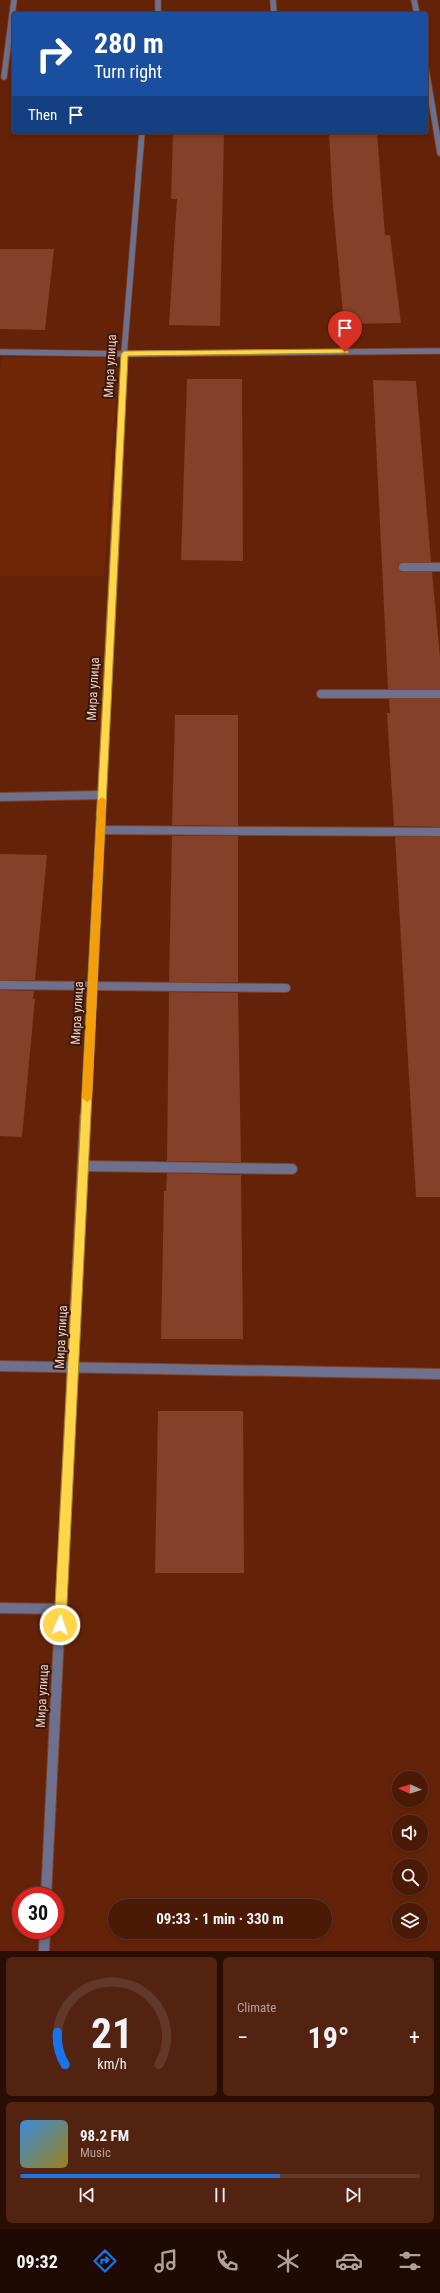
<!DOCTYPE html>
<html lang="en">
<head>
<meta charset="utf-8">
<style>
  body { margin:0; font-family:"Roboto Condensed",sans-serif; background:#522311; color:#f1f3f6; height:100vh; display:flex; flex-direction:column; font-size:15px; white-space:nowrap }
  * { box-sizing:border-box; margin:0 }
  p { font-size:13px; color:#b2a19b }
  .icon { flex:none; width:22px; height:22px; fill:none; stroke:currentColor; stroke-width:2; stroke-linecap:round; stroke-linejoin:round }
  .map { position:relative; height:1951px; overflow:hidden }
  .side { display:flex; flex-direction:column; gap:6px; padding:6px; background:#290e04; flex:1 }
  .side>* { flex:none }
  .hud { position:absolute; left:12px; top:12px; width:416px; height:122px; border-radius:4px; box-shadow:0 2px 6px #0003,0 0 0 1px #623828; background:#1a4fa0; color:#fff; overflow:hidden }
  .needle { width:26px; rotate:273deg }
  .controls { position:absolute; left:392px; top:1771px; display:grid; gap:8px }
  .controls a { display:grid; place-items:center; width:36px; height:36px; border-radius:50%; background:#4b1a07; box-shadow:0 2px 6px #0003,0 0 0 1px #623828; font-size:20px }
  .speed { position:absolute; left:12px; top:1887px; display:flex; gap:8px; font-size:20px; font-weight:700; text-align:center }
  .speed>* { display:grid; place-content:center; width:52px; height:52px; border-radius:50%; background:#4b1a07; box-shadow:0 2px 6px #0003,0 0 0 1px #623828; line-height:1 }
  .speed .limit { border:6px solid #d22; background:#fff; color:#111 }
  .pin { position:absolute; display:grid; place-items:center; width:34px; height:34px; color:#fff; margin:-41px -17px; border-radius:50% 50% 50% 0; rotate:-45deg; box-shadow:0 0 4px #0007 }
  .pin .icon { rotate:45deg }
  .me { position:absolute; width:44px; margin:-22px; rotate:3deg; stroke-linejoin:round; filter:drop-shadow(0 0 3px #0008) }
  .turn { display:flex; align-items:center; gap:14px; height:84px; padding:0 16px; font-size:18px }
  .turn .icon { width:52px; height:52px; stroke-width:2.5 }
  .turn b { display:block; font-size:28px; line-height:34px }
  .then { display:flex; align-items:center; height:38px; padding:0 16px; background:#0003; gap:8px; font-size:15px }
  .big { font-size:30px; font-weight:700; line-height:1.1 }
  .side .tile { flex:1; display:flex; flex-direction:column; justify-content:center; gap:6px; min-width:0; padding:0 14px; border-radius:6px; background:#522311 }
  .side .dial { align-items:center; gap:0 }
  .dial svg { height:104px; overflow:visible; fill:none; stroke:#623828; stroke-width:7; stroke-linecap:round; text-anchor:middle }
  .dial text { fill:#f1f3f6; stroke:none }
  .song { display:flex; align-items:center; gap:12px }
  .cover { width:48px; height:48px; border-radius:6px; background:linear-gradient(135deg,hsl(210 70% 55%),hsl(50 70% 35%)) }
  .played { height:4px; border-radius:2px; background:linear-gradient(90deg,#1a73e8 65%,#623828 65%) }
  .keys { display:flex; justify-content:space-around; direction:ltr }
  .heat { display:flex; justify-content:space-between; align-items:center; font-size:22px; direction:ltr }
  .side .tiles { flex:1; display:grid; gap:6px; grid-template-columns:1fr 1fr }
  .tile:last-child { grid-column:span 2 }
  .trip { position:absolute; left:108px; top:1899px; width:224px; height:40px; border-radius:20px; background:#4b1a07; box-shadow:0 2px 6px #0003,0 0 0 1px #623828; font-weight:700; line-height:40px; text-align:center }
  .dock { display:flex; height:64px; justify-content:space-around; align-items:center; background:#1e0a03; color:#b2a19b }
  .dock .icon { width:28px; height:28px }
  .dock .selected { color:#1a73e8 }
  .dock b { font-size:18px; color:#f1f3f6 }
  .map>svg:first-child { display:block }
  .built { fill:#6f2708 }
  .building { fill:#844028 }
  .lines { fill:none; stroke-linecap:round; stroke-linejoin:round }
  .lane-far2-casing { stroke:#7e4129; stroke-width:7 }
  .lane-far1-casing { stroke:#7e4129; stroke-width:10 }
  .lane-casing { stroke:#7e4129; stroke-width:12 }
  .street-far2-casing { stroke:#7e4129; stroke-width:7 }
  .street-far1-casing { stroke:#7e4129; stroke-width:10 }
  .street-casing { stroke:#7e4129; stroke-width:12 }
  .lane-far2 { stroke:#6e718d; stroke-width:5.5 }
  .lane-far1 { stroke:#6e718d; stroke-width:8 }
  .lane { stroke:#6e718d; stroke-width:10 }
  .street-far2 { stroke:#6e718d; stroke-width:5.5 }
  .street-far1 { stroke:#6e718d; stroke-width:8 }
  .street { stroke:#6e718d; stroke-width:10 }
  .route { fill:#ffd54a; stroke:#a68a30 }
  .slow { fill:#f59e0b }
  .labels { text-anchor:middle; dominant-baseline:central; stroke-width:4; stroke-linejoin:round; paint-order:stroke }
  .street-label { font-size:13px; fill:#f4cbbd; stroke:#36190e }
</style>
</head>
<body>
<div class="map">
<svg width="440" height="1951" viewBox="0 0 440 1951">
  <rect width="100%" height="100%" fill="#642309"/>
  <!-- built -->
  <path class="built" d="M2,358H118L104,576H0V373Z"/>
  <!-- building -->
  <path class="building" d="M173,132H224L220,326L169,325L177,199H171Z
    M329,132H377L385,235H390L401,323L344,324L333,207Z
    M0,249H54L45,330L0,329Z
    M187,379H242L243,561L181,560Z
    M373,380L416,381L431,562H403L398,567L403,572H432L440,658V689H388Z
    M389,699H440V827L394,826L387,713H390Z
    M175,715H238V826L172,825Z
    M172,836H238V982H169Z
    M395,837H440V1197H416Z
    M0,854L47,855L35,980H0Z
    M0,990L34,991L33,999H35L22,1137L0,1136Z
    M169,992L238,993L241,1162L167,1161Z
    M167,1173L241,1175L243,1339H161L164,1191H166Z
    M158,1411H243L244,1573H155Z"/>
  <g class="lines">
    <defs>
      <path id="lane-far2" d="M158,0V14
        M273,0L274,14
        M4,77L14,0"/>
      <path id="lane-far1" d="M403,567H440
        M321,694H440
        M0,797L102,795
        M100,830L440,832
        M0,985L286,988"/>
      <path id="lane" d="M83,1166L292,1169
        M0,1366L440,1374
        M0,1608L61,1609"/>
      <path id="street-far2" d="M414,0L417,14
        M426,69L440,153
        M0,352L124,354L440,351
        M117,483L124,354L142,132"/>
      <path id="street-far1" d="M85,1117L118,482"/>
      <path id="street" d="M46,1896L85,1116
        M44,1951L45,1930"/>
    </defs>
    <!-- lane-far2 casing -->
    <use href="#lane-far2" class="lane-far2-casing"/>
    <!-- lane-far1 casing -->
    <use href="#lane-far1" class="lane-far1-casing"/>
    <!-- lane casing -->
    <use href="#lane" class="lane-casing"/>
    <!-- street-far2 casing -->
    <use href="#street-far2" class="street-far2-casing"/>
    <!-- street-far1 casing -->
    <use href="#street-far1" class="street-far1-casing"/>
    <!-- street casing -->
    <use href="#street" class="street-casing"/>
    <!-- lane-far2 -->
    <use href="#lane-far2" class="lane-far2"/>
    <!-- lane-far1 -->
    <use href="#lane-far1" class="lane-far1"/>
    <!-- lane -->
    <use href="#lane" class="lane"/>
    <!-- street-far2 -->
    <use href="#street-far2" class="street-far2"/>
    <!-- street-far1 -->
    <use href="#street-far1" class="street-far1"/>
    <!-- street -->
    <use href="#street" class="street"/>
  </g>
  <!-- route -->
  <path class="route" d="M345,349L349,352L348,353L128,356L66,1625L64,1629L60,1630L56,1629L54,1625L121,354L124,351Z"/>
  <!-- slow -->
  <path class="slow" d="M102,797L106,800L92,1098L87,1102L82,1098L98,800Z"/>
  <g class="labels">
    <!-- street labels -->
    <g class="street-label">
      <text transform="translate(110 366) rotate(-87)">Мира улица</text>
      <text transform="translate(93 689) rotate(-87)">Мира улица</text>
      <text transform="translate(77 1013) rotate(-87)">Мира улица</text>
      <text transform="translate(61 1337) rotate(-87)">Мира улица</text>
      <text transform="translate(42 1696) rotate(-87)">Мира улица</text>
    </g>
  </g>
</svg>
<div class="controls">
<a><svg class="needle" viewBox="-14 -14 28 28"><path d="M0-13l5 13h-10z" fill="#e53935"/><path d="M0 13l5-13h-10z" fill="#b2a19b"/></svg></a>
<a><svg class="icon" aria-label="sound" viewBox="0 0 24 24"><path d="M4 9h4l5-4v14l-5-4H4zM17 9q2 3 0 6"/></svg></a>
<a><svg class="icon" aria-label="search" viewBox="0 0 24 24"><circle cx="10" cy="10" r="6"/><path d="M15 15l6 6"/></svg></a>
<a><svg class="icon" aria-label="layers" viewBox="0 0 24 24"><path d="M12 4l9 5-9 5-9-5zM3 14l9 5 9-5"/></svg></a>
</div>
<div class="speed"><div class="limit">30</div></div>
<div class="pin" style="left:345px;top:352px;background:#d93025"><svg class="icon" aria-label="arrive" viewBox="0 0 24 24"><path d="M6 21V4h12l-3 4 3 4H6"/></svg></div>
<svg class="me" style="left:60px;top:1625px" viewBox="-20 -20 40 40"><circle r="17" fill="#ffd54a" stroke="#fff" stroke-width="3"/><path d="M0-11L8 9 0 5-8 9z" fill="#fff"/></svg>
<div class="trip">09:33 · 1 min · 330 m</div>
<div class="hud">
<div class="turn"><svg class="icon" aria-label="right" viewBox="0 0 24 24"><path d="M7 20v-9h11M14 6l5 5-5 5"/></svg><div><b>280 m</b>Turn right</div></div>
<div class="then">Then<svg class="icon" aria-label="arrive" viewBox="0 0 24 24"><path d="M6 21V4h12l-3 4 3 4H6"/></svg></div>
</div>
</div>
<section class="side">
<div class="tiles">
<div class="tile dial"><svg viewBox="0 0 100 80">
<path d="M14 69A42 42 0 1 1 86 69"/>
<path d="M14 69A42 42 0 0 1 8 44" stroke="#1a73e8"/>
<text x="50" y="56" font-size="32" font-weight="700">21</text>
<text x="50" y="72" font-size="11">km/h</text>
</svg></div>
<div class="tile"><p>Climate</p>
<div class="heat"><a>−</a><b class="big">19°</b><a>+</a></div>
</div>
<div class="tile">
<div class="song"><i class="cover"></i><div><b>98.2 FM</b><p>Music</p></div></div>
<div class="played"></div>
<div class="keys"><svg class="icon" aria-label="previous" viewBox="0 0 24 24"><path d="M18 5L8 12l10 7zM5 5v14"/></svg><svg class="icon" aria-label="pause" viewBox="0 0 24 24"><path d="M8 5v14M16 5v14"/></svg><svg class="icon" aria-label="next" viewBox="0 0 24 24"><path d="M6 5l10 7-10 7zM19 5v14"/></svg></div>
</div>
</div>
</section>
<nav class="dock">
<b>09:32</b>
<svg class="icon selected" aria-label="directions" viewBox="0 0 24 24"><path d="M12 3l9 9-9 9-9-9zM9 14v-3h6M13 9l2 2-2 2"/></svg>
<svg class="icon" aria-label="music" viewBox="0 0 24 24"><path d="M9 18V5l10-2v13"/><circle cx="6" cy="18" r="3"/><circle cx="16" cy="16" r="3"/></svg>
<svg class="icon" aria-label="phone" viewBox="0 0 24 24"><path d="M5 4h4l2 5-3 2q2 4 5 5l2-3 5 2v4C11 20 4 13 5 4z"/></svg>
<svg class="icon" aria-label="climate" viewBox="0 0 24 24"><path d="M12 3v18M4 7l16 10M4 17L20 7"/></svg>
<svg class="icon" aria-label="car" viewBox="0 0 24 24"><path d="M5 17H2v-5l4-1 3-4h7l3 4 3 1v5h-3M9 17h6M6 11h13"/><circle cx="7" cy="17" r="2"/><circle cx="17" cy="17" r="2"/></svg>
<svg class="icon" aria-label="filters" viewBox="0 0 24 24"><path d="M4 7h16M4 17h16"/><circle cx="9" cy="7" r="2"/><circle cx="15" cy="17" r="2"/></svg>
</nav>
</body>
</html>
